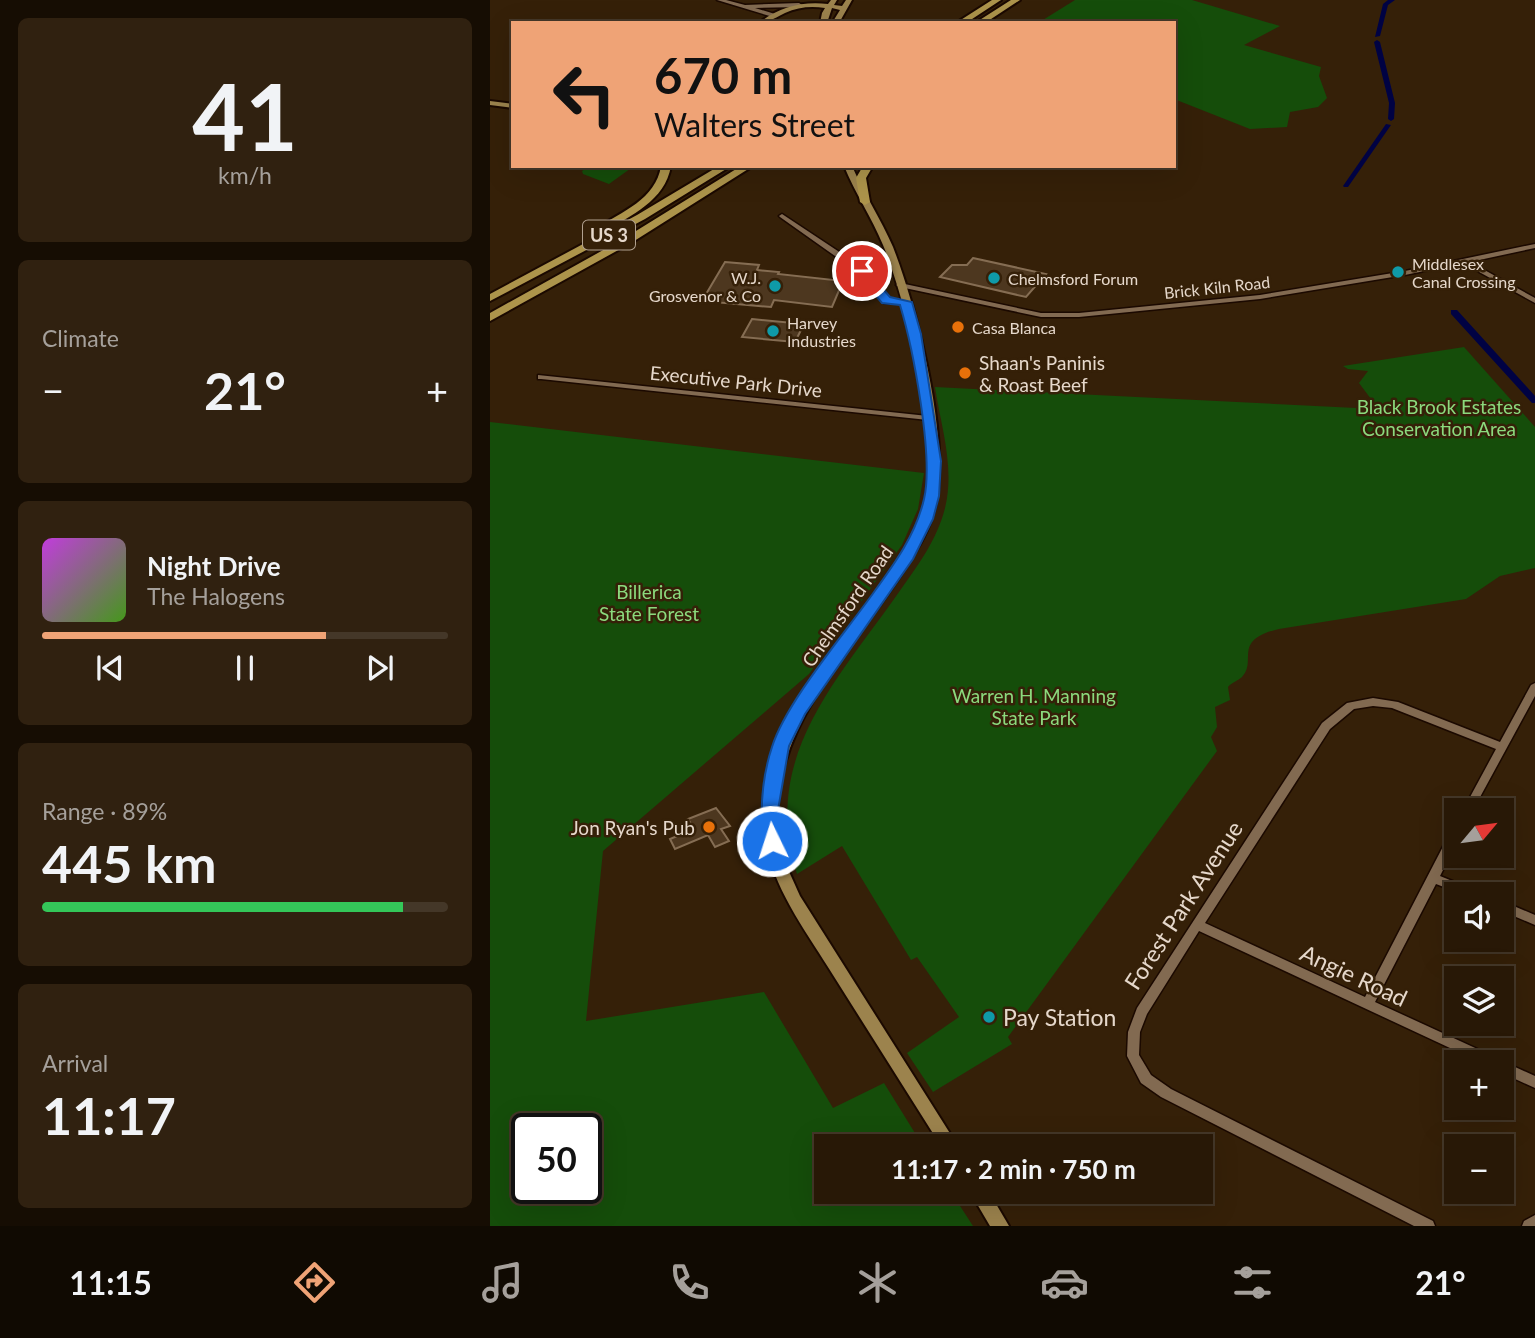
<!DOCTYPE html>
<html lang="en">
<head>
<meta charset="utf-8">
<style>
  body { margin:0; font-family:Lato,sans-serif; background:#302110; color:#f1f3f6; height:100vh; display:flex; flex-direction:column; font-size:26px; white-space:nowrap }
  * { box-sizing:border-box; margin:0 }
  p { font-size:23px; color:#a5a09b }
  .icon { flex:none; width:38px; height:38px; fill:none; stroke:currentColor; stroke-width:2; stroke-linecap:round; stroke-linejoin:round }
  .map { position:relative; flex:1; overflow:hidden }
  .drawer { display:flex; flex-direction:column; gap:18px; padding:18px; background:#160d03; width:490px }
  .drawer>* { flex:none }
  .top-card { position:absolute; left:21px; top:21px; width:665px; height:147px; border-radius:0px; box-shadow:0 7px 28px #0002,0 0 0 2px #443728; background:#efa376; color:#111; overflow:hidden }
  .needle { width:46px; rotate:61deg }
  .fabs { position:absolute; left:954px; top:798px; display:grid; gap:14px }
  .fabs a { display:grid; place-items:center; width:70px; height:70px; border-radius:0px; background:#281806; box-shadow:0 7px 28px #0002,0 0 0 2px #443728; font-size:35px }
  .speed { position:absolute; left:21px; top:1113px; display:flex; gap:14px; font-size:35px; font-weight:700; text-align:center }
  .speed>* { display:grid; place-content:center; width:91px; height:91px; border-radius:50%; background:#281806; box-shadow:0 7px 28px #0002,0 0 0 2px #443728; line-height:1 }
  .speed .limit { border:4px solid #111; border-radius:10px; background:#fff; color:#111 }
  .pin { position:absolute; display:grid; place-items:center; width:60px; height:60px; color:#fff; margin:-30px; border:4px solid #fff; border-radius:50%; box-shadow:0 2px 7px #0007 }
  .me { position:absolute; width:77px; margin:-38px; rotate:356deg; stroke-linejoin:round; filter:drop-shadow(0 0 5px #0008) }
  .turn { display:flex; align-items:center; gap:24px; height:147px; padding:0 28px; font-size:32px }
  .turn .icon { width:91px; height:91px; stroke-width:2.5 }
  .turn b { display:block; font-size:49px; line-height:60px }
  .big { font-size:52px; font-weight:700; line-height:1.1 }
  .drawer .widget { flex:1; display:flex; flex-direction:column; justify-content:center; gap:10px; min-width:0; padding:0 24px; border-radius:10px; background:#302110 }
  .drawer .dial { align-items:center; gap:0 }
  .dial b { font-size:91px; line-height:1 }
  .song { display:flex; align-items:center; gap:21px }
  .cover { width:84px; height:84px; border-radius:10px; background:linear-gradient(135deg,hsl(290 70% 55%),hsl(100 70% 35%)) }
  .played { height:7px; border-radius:4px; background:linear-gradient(90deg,#efa376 70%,#443728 70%) }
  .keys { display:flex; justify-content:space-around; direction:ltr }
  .heat { display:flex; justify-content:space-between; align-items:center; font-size:38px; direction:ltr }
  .charge { height:10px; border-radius:5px; background:linear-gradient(90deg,#34c759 89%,#443728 0) }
  .trip { position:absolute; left:324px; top:1134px; width:399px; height:70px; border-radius:0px; background:#281806; box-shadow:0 7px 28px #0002,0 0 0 2px #443728; font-weight:700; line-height:70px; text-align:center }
  .tab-bar { display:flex; height:112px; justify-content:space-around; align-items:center; background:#100a02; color:#a5a09b }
  .tab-bar .icon { width:49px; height:49px }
  .tab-bar .current { color:#efa376 }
  .tab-bar b { font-size:32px; color:#f1f3f6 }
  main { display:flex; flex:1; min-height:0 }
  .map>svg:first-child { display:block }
  .green { fill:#154d0a; fill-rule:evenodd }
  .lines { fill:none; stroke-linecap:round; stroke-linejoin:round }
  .canal { fill:#000243; fill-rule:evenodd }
  .building { fill:#4d371f; stroke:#856d53; stroke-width:2 }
  .minor-casing { stroke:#1b0900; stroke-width:3 }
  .major-casing { stroke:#1b0900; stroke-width:4 }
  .highway-casing { stroke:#1b0900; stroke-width:4 }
  .minor { fill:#826a51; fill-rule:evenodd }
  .major { fill:#9c834d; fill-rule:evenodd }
  .highway { fill:#ad944b; fill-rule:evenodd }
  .route { fill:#1a73e8; stroke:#114b97; stroke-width:2 }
  .culture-dot { fill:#0f9aa8; stroke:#352008; stroke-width:2.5 }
  .food-dot { fill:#e8710a; stroke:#352008; stroke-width:2.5 }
  .labels { text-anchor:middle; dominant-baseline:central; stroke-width:5; stroke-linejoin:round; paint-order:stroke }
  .far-poi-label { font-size:16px; fill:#e6d8cb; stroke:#352008; text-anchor:start }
  .far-street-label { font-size:16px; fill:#e6d8cb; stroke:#352008 }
  .shield { fill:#352008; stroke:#b1a190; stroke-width:2 }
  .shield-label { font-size:18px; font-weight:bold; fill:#e6d8cb }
  .poi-label { font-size:19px; fill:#e6d8cb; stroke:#352008; text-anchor:start }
  .street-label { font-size:19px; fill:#e6d8cb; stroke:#352008 }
  .park-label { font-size:19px; fill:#8bda7d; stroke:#352008 }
  .near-street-label { font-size:23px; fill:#e6d8cb; stroke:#352008 }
  .near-poi-label { font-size:23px; fill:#e6d8cb; stroke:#352008; text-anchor:start }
</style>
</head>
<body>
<main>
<section class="drawer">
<div class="widget dial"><b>41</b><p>km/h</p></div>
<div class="widget"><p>Climate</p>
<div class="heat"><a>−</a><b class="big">21°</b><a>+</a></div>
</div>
<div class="widget">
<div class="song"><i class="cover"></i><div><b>Night Drive</b><p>The Halogens</p></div></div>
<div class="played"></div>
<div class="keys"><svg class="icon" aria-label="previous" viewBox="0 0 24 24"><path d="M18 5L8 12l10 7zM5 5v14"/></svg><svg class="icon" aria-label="pause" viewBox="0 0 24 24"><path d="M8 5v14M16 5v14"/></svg><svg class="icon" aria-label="next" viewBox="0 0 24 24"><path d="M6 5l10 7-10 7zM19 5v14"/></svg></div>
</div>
<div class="widget"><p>Range · 89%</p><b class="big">445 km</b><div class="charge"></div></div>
<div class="widget"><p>Arrival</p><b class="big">11:17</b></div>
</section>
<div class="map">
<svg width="1045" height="1226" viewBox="0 0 1045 1226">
  <rect width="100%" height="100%" fill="#352008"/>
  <!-- green -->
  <path class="green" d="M585,0H702L790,26L754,45L831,67L829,76L837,98L828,107L800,112L797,127L760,129L684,99V23H548Z
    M99,166H144L119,184L93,174L92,171Z
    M974,347L1045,427V568L1010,576L976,599L789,629C741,640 768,661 752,677C748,681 742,682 738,687L740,700L725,707L727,727L721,737L727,751L518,1037L522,1044L443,1092L417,1053L469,1017L427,957L421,960L352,846L307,874C270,757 347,681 409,592C428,565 447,540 455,508C465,467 451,427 445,387L866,408L867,403L881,399L869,383L878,371L858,369L853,366Z
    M0,422L434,473L428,509L412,545L319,674L113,851L96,1021L274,992L343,1108L394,1083L433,1146H336V1192H461L483,1226H0ZM37,1129H96V1188H37Z"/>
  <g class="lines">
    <!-- canal -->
    <path class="canal" d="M898,0H905L898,5L890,36L885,37L893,4Z
      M887,40L890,42L905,103L904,119L901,121L898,119L899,103L884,42Z
      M896,124L901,125L858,187H854L853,186Z
      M961,310H967L1045,396V403H1042L961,314Z"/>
  </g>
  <!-- building -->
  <path class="building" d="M483,258L556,274L536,297L450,277L462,265H477Z
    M235,262L269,265L267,270L289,272L288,274L353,281L342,307L284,300L281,307L212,301Z
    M262,319L314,324L305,342L252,337Z
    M226,808L240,826L231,829L239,841L225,847L218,835L185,849L180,839L204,829L198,819Z"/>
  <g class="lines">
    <defs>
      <path id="minor" d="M227,0H236L255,5L309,3L312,5L309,7L265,8L285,14V16L283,17Z
        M292,214L375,269L399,299L418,300V304L394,303L369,273L290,217L289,216Z
        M1045,244V248L980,262L1045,298V303L973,263L915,275L770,299L589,317H551L410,287L406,285L410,283L551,313H589L770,295L915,271Z
        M48,375L438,416L442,418L438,420L51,379H48Z
        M1045,683V696L983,810H973L1006,749L902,708L883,706L864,709L840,729L715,923L875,997L960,833L962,830L966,829V844L950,876L987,891L989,894H972L946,884L885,1002L1007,1058L1008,1062H990L709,931L657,1014L650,1032L649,1055L661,1075L681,1089L943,1221L945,1226H924L671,1097L651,1083L637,1056L638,1032L647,1008L832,723L857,703L883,698L908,702L1010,742L1041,685Z
        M1012,901L1045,915V925L1012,911Z
        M1012,1061L1045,1076V1088L1012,1073V1062H1010Z
        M1045,1215V1226H1032L1034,1221Z"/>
      <path id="major" d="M341,0H347L344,5L352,6L356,0H362L349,23H342L350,10L342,8L337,23H330L332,13L335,8C321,6 308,7 295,13C286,17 279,23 269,23C289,7 312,1 338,4Z
        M0,101L23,104V108L0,105Z
        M354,166H362C374,194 391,219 403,247C427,309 458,431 447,497C443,528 423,556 406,582C352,662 267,746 292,851C296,867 304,882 310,896L468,1146H451C415,1089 379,1032 343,975C321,939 285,891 278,850C259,746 330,670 386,592C407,563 431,532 436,496C447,430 418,307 393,245C382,218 365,193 354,166Z
        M480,1192H499L519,1226H500Z"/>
      <path id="highway" d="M502,0H511L476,23H466Z
        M521,0H530L495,23H485Z
        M171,166H181C175,201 141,215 114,232H106V228C132,212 166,199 171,166Z
        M229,166H241L155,219L0,301V294L147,215Z
        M251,166H263L141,243L0,321V313L133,239Z
        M373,166H383L376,178L380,202L375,205L370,202L366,178Z"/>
    </defs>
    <!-- minor casing -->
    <use href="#minor" class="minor-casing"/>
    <!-- major casing -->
    <use href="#major" class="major-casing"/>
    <!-- highway casing -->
    <use href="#highway" class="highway-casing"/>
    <!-- minor -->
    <use href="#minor" class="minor"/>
    <!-- major -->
    <use href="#major" class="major"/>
    <!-- highway -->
    <use href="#highway" class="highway"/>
  </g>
  <!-- route -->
  <path class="route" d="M367,269H376L400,297L422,302L431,334L451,461L449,496L443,519L423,559L315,714L299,746L288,810L291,841L282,848L273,841C270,810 272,777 282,747C296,702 355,633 384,592C405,563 426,534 434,499C444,457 423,348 410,305L392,303L367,274Z"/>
  <!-- markers -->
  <g class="culture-dot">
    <circle cx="908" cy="272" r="7"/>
    <circle cx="504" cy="278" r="7"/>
    <circle cx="285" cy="286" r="7"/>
    <circle cx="283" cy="331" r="7"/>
    <circle cx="499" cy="1017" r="7"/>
  </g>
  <g class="food-dot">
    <circle cx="468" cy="327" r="7"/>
    <circle cx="475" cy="373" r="7"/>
    <circle cx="219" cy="827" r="7"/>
  </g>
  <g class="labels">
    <!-- far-poi labels -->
    <g class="far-poi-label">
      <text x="922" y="263">Middlesex<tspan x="922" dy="18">Canal Crossing</tspan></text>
      <text x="271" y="277" text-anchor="end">W.J.<tspan x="271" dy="18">Grosvenor &amp; Co</tspan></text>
      <text x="518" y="278">Chelmsford Forum</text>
      <text x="297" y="322">Harvey<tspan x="297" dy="18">Industries</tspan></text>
      <text x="482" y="327">Casa Blanca</text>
    </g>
    <!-- far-street labels -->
    <g class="far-street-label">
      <text transform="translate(727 287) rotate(-6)">Brick Kiln Road</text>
    </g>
    <!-- shield labels -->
    <rect class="shield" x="93" y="220.5" width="52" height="29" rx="5"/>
    <g class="shield-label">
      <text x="119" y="235">US 3</text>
    </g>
    <!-- poi labels -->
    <g class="poi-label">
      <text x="489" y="362">Shaan's Paninis<tspan x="489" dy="22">&amp; Roast Beef</tspan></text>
      <text x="205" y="827" text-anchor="end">Jon Ryan's Pub</text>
    </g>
    <!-- street labels -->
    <g class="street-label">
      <text transform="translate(246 381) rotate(6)">Executive Park Drive</text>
      <text transform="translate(357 606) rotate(-55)">Chelmsford Road</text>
    </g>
    <!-- park labels -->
    <g class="park-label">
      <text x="949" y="406">Black Brook Estates<tspan x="949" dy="22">Conservation Area</tspan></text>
      <text x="159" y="591">Billerica<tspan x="159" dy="22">State Forest</tspan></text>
      <text x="544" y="695">Warren H. Manning<tspan x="544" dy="22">State Park</tspan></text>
    </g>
    <!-- near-street labels -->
    <g class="near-street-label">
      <text transform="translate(693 905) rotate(-57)">Forest Park Avenue</text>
      <text transform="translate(864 975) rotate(25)">Angie Road</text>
    </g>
    <!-- near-poi labels -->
    <g class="near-poi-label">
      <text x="513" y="1017">Pay Station</text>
    </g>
  </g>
</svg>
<div class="fabs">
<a><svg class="needle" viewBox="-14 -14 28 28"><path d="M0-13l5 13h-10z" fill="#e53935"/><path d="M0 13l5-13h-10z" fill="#a5a09b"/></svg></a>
<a><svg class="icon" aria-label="sound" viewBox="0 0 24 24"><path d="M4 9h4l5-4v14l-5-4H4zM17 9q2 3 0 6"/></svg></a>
<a><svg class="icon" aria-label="layers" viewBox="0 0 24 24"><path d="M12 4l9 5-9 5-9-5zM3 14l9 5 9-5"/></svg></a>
<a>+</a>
<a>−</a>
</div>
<div class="speed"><div class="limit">50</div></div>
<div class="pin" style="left:372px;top:271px;background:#d93025"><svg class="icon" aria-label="arrive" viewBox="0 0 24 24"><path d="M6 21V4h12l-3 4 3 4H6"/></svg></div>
<svg class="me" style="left:282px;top:841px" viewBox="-20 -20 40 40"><circle r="17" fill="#1a73e8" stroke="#fff" stroke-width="3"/><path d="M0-11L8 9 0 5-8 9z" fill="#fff"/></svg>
<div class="trip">11:17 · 2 min · 750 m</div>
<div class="top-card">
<div class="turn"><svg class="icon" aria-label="left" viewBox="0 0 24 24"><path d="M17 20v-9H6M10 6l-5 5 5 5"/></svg><div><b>670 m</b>Walters Street</div></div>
</div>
</div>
</main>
<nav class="tab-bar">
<b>11:15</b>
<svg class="icon current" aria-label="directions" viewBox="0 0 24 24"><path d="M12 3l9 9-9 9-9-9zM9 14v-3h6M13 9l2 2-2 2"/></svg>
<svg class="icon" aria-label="music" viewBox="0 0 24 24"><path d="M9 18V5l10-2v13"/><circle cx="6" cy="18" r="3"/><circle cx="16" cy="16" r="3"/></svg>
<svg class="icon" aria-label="phone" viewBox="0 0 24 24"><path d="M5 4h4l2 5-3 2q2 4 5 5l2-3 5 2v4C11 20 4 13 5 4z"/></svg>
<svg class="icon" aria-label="climate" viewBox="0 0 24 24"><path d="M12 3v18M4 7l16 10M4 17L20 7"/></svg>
<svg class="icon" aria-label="car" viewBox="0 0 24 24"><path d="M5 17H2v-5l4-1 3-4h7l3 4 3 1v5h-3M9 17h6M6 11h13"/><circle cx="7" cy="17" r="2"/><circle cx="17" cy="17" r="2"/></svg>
<svg class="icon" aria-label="filters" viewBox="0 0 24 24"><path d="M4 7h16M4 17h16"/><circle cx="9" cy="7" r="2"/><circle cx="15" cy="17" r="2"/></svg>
<b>21°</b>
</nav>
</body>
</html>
